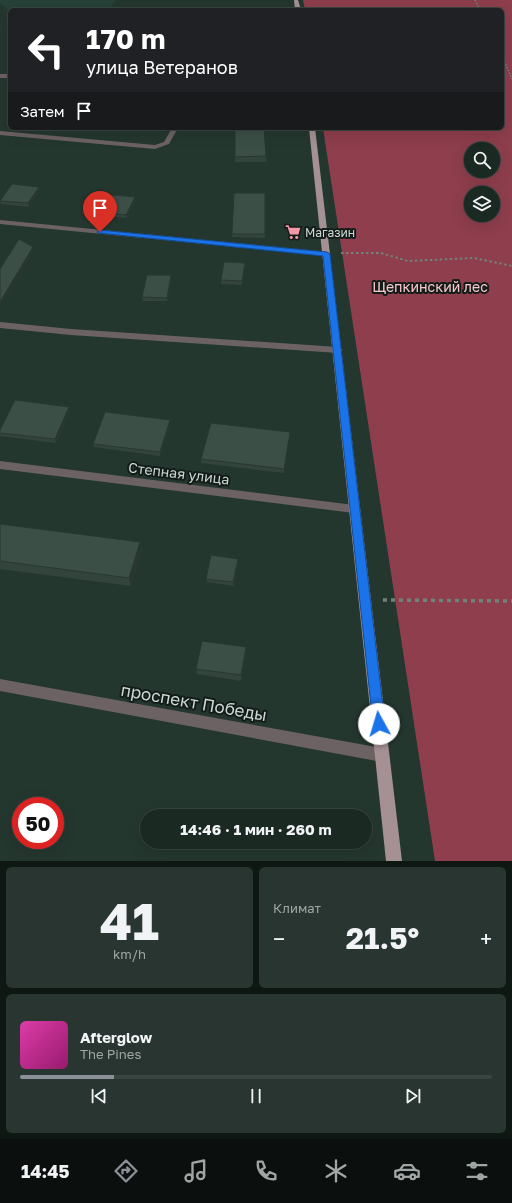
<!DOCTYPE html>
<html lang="ru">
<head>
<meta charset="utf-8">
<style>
  body { margin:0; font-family:"Golos Text",sans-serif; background:#283530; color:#f1f3f6; height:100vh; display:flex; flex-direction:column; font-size:15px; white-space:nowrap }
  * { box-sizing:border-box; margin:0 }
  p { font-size:13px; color:#a0a6a6 }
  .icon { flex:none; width:22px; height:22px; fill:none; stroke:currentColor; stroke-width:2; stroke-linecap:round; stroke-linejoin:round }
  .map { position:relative; height:861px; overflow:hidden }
  .side { display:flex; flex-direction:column; gap:6px; padding:6px; background:#0f1713; flex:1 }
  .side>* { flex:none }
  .banner { position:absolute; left:8px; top:8px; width:496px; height:122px; border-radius:6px; box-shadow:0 4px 16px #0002,0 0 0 1px #394541; background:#202124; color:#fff; overflow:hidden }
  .controls { position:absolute; left:464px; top:142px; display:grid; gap:8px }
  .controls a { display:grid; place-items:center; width:36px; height:36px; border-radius:50%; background:#1b2923; box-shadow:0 4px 16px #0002,0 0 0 1px #394541; font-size:20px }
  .speed { position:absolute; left:12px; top:797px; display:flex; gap:8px; font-size:20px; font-weight:700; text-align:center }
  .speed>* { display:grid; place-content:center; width:52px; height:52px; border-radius:50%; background:#1b2923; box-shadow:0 4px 16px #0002,0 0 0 1px #394541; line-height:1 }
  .speed .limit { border:6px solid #d22; background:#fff; color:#111 }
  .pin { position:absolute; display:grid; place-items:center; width:34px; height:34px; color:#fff; margin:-41px -17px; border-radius:50% 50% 50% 0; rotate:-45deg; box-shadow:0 0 4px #0007 }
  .pin .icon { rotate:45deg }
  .me { position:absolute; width:44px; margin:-22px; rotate:354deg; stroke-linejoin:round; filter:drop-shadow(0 0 3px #0008) }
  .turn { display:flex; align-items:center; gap:14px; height:84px; padding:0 12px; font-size:18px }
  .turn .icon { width:52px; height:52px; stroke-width:2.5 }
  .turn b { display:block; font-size:28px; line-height:34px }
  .then { display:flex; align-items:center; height:38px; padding:0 12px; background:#0003; gap:8px; font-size:15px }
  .big { font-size:30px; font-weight:700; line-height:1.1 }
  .side .tile { flex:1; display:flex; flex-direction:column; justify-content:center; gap:6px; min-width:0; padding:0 14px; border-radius:6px; background:#283530 }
  .side .dial { align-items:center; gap:0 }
  .dial b { font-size:52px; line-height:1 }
  .song { display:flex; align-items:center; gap:12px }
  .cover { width:48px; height:48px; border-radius:6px; background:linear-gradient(135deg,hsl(320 70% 55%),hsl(320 70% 35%)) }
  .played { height:4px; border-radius:2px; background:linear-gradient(90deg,#8c9099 20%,#394541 20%) }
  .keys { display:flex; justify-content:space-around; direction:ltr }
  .heat { display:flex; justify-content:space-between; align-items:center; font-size:22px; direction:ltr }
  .side .tiles { flex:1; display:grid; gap:6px; grid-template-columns:1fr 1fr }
  .tile:last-child { grid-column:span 2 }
  .trip { position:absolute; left:140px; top:809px; width:232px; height:40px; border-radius:20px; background:#1b2923; box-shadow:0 4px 16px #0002,0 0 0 1px #394541; font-weight:700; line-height:40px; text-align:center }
  .dock { display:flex; height:64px; justify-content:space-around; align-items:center; background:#0b100e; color:#a0a6a6 }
  .dock .icon { width:28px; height:28px }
  .dock .active { color:#8c9099 }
  .dock b { font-size:18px; color:#f1f3f6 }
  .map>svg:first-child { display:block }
  .built { fill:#264137 }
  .forest { fill:#8e3e4c; fill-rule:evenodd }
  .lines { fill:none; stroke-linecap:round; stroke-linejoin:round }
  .path-far2 { stroke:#72827b; stroke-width:1.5; stroke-dasharray:1.5 1.5; stroke-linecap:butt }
  .path-far1 { stroke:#72827b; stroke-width:2; stroke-dasharray:2.5 2.5; stroke-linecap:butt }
  .path { stroke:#72827b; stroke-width:3.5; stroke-dasharray:4 4; stroke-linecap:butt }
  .minor { fill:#6c6263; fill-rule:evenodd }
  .major { fill:#a59193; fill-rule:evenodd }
  .wall { fill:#33443d }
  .shaded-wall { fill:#293732 }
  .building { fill:#3b4f47; stroke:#293732 }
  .route { fill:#1a73e8; stroke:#114b97 }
  .labels { text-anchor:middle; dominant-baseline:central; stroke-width:4; stroke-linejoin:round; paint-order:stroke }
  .far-poi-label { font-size:12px; fill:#ccd8d3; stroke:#141c19; text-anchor:start }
  .park-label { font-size:14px; fill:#f9c8ce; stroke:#141c19 }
  .street-label { font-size:14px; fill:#ccd8d3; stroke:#141c19 }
  .near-street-label { font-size:17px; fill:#ccd8d3; stroke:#141c19 }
</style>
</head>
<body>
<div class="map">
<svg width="512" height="861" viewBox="0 0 512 861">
  <rect width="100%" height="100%" fill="#24372f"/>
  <!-- built -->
  <path class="built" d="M0,0H116L108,10H10V12L0,3Z"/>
  <!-- forest -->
  <path class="forest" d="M303,0H512V861H435L323,128H502V10H305ZM471,149H493V171H471ZM471,193H493V215H471Z"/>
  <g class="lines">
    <!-- path-far2 -->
    <path class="path-far2" d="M475,0L480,10
      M502,56L512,79"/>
    <!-- path-far1 -->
    <path class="path-far1" d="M341,253H381L408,261L474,258L512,266"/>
    <!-- path -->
    <path class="path" d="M383,600L512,601"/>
    <!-- minor -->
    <path class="minor" d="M0,74H10V78H0Z
      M172,128H178L169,144L155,149L0,135V131L155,145L164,142Z
      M0,220L327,252L331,254L327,256L0,224Z
      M0,322L71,329L338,347L343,350L338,353L71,335L0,328Z
      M0,461L354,505L358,506L359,509L358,512L354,513L0,469Z
      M0,679L382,748L387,750L389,755L387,760L382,762L0,691Z"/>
    <!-- major -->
    <path class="major" d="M294,0H298L301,10H295Z
      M309,128H315L402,861H386Z"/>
  </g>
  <!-- wall -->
  <path class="wall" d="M235,128L266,156V162H235Z
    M39,187L40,190L29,207L1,204L0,201Z
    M265,193V238L232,237V234Z
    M135,197V200L127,218L83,214L82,211Z
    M245,263L242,285L221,284V280Z
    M171,279L168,301H143L142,297Z
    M70,411L56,443L0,436V433Z
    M170,420V424L160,456L94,447L93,444Z
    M290,432L284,473L201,463V459Z
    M0,524L140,542L142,551L131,586L0,569Z
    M238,562L234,586L207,582L206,579Z
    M246,647V652L241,681L197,674L196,669Z"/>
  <!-- shaded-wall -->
  <path class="shaded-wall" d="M39,187L40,190L29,207L28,203Z
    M135,197V200L127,218L126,215Z
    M33,247L34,251L0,307V302Z
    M171,275V279L168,301L167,298Z
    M69,407L70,411L56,443L55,439Z
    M170,420V424L160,456V452Z
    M290,432V436L284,473V469Z
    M140,542L142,551L131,586L129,578Z
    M238,559V562L234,586L233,582Z
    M246,647V652L241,681V675Z"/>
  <!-- building -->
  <path class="building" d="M192,7L215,9L214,10H190Z
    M235,128H264L266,156L235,157Z
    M12,184L39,187L28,203L0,201Z
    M92,193L135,197L126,215L82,211Z
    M234,193H265V234H232Z
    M19,239L33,247L0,302V269Z
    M224,262L245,263L242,281L221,280Z
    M147,275H171L167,298L142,297Z
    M15,400L69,407L55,439L0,433V430Z
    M105,412L170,420L160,452L93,444Z
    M211,423L290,432L284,469L201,459Z
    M0,524L140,542L129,578L0,561Z
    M211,555L238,559L233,582L206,579Z
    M202,641L246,647L241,675L196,669Z"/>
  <!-- route -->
  <path class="route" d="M100,230L327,252L330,254L385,724L383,728L379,730L375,728L373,724L323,256L98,233L97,232Z"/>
  <!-- icons -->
  <defs>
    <symbol id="supermarket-bare" viewBox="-9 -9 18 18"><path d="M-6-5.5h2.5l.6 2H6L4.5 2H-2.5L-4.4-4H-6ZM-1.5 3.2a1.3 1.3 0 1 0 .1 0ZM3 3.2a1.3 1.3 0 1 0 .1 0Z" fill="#f49aa6" stroke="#141c19" stroke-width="2.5" paint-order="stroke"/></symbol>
  </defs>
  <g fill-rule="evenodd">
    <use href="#supermarket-bare" x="282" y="221" width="22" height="22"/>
  </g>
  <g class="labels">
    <!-- far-poi labels -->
    <g class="far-poi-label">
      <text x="305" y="232">Магазин</text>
    </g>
    <!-- park labels -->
    <g class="park-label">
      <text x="430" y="286">Щепкинский лес</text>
    </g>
    <!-- street labels -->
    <g class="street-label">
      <text transform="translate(179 473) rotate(7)">Степная улица</text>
    </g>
    <!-- near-street labels -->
    <g class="near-street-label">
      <text transform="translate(194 702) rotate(10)">проспект Победы</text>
    </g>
  </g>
</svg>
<div class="controls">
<a><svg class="icon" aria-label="search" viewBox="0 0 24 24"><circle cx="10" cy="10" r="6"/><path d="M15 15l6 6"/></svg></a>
<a><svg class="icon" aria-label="layers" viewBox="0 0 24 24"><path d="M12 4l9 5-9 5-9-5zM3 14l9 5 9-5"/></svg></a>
</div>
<div class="speed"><div class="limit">50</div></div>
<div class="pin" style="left:100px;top:232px;background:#d93025"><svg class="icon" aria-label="arrive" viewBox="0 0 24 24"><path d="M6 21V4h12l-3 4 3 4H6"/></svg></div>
<svg class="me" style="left:379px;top:724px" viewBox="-20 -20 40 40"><circle r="19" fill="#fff"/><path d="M0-13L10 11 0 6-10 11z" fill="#1a73e8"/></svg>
<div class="trip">14:46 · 1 мин · 260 m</div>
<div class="banner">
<div class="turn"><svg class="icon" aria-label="left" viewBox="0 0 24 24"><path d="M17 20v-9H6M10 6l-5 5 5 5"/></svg><div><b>170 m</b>улица Ветеранов</div></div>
<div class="then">Затем<svg class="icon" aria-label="arrive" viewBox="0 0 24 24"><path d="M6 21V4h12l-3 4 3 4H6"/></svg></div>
</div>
</div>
<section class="side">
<div class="tiles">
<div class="tile dial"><b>41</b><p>km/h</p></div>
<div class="tile"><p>Климат</p>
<div class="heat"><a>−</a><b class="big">21.5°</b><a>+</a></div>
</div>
<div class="tile">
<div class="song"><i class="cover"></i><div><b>Afterglow</b><p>The Pines</p></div></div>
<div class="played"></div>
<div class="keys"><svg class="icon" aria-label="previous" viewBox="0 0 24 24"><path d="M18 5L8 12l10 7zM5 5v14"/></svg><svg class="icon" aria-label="pause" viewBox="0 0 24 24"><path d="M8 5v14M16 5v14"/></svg><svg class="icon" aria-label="next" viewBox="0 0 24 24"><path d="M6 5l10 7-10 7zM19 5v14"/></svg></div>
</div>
</div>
</section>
<nav class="dock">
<b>14:45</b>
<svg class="icon active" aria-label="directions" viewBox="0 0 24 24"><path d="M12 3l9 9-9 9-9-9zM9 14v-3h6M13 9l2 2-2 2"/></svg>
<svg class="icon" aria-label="music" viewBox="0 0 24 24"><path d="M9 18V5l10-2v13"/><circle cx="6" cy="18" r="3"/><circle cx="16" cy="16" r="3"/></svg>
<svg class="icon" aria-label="phone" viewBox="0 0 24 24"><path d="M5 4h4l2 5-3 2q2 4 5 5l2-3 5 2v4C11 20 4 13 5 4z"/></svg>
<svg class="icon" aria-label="climate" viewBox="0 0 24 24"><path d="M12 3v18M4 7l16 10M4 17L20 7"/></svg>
<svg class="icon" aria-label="car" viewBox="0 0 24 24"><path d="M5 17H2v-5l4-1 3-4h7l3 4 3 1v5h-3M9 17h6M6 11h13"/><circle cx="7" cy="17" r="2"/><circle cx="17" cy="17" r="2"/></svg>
<svg class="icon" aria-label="filters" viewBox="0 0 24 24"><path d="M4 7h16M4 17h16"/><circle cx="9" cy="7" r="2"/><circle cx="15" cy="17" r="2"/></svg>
</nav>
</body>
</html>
